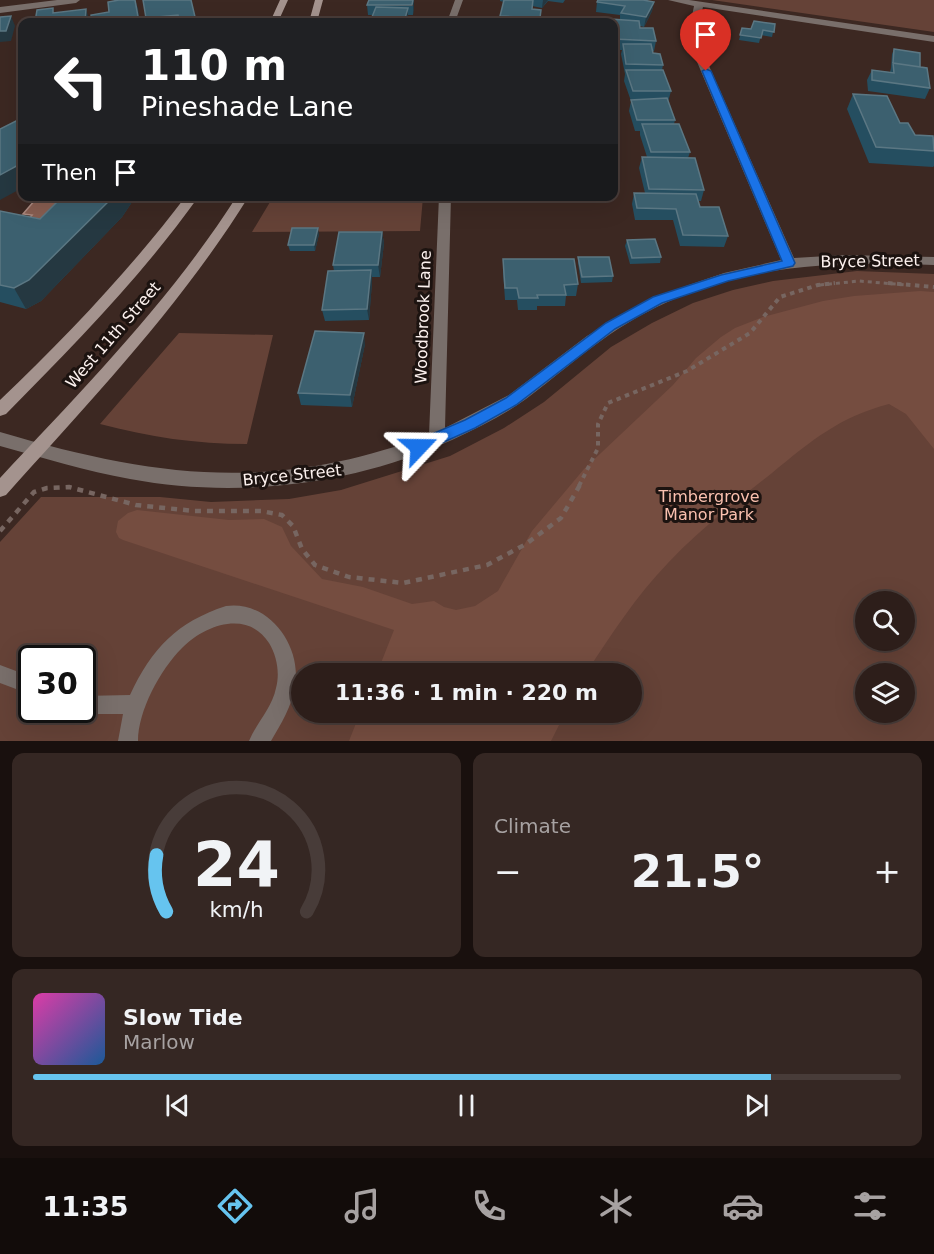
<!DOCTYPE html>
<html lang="en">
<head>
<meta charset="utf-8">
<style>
  body { margin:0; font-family:"DejaVu Sans",sans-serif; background:#352723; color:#f1f3f6; height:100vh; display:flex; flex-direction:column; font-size:22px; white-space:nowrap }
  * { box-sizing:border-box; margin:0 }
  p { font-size:20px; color:#a7a2a2 }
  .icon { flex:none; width:33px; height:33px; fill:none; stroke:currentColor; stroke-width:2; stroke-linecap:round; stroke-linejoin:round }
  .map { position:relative; height:741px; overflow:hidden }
  .panel { display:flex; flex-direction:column; gap:12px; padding:12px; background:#19100e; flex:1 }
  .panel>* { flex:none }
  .banner { position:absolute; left:18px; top:18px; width:600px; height:183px; border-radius:12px; box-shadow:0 6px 24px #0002,0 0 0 2px #483c39; background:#202124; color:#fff; overflow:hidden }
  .controls { position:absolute; left:855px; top:591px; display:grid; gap:12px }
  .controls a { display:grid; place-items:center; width:60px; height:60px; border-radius:50%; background:#2d1e1a; box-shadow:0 6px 24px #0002,0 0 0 2px #483c39; font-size:30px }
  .speed { position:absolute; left:18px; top:645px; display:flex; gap:12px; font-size:30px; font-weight:700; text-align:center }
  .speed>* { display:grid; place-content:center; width:78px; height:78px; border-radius:50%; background:#2d1e1a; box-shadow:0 6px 24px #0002,0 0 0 2px #483c39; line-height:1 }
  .speed .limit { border:3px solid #111; border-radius:9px; background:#fff; color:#111 }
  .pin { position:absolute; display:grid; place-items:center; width:51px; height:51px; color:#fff; margin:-62px -26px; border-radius:50% 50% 50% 0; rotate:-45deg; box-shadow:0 0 6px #0007 }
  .pin .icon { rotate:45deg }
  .me { position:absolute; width:66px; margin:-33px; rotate:67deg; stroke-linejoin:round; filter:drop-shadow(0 0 4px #0008) }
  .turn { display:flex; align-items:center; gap:21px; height:126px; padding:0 24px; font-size:27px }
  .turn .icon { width:78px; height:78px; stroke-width:2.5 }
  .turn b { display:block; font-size:42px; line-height:51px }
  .then { display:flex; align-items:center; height:57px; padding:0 24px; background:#0003; gap:12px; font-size:22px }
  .big { font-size:45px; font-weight:800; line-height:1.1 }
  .panel .widget { flex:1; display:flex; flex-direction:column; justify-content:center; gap:9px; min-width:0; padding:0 21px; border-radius:12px; background:#352723 }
  .panel .dial { align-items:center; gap:0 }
  .dial svg { height:156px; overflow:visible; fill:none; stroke:#483c39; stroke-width:7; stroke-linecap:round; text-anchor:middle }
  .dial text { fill:#f1f3f6; stroke:none }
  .song { display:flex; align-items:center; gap:18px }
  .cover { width:72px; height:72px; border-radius:9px; background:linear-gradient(135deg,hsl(320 70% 55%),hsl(210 70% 35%)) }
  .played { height:6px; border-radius:3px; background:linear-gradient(90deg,#66c4ef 85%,#483c39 85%) }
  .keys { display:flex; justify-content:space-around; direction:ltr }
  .heat { display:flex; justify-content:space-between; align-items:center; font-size:33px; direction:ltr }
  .panel .tiles { flex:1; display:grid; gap:12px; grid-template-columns:1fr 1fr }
  .widget:last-child { grid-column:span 2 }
  .trip { position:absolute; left:291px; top:663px; width:351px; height:60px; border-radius:30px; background:#2d1e1a; box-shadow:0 6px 24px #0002,0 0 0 2px #483c39; font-weight:800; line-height:60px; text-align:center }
  .menu { display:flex; height:96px; justify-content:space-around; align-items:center; background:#120c0a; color:#a7a2a2 }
  .menu .icon { width:42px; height:42px }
  .menu .active { color:#66c4ef }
  .menu b { font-size:27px; color:#f1f3f6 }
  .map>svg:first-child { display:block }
  .green { fill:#654237; fill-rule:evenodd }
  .forest { fill:#754d40 }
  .water { fill:#885e51; stroke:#ab8a80; stroke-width:1.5 }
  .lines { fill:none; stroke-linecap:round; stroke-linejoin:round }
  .path-far2 { stroke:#776661; stroke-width:3; stroke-dasharray:4 4; stroke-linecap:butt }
  .path-far1 { stroke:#776661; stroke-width:4; stroke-dasharray:4.5 4.5; stroke-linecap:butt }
  .path { stroke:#776661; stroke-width:4.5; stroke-dasharray:6 6; stroke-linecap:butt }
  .lane { fill:#796f6b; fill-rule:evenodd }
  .street { fill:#796f6b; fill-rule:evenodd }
  .secondary { fill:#a4938e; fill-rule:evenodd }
  .wall { fill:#254e60 }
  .shaded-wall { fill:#253841 }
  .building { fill:#3c606f; stroke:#5b7783; stroke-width:1.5 }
  .route { fill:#1a73e8; stroke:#114b97; stroke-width:1.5 }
  .labels { text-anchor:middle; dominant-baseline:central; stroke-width:6; stroke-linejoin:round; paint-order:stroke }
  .street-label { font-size:16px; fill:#fdf2ef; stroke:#1c1310 }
  .park-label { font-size:16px; fill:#fbc1af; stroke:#1c1310 }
</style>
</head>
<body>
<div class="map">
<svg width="934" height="741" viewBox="0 0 934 741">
  <rect width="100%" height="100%" fill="#3c2822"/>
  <!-- green -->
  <path class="green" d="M712,0H934V32Z
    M273,197H423L420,231L252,232Z
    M857,271L934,274V741H0V542L41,497H160L211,502L289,499L341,490L450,456L504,428L544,402L611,347L652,323L693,303L733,290L773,281ZM866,602H904V640H866ZM32,658H82V710H32ZM302,674H632V712H302ZM866,674H904V712H866Z
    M179,333L273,335L247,444C196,444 149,437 100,424Z"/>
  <!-- forest -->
  <path class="forest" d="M920,291L934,292V449L906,414L889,404C839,417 811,441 772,473C736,501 699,530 668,563C636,596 611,635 586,673H377L394,630L123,540L119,538L116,532L118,521L128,513L137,510L229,520L264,519L282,527L291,546L322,579L363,587L412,604L434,601L444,607L456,610L475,606L498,591L532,531L584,469L673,385L696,358L721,337L735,328L763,317L823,301L854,296Z
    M360,713V712L565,713L551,741H349Z"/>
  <!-- water -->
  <path class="water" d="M49,197H66L45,221L24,224L32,215L23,214L35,200L45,201Z"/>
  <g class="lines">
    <!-- path-far2 -->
    <path class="path-far2" d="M820,285L859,281L907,285"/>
    <!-- path-far1 -->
    <path class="path-far1" d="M888,283L934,287
      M579,486L598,448V424L608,403L687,371L750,333L780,297L818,285L835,283"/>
    <!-- path -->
    <path class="path" d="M0,531L34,492L47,488L69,487L136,505L194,511H261L282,515L293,526L302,549L315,565L349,577L403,583L487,565L526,544L561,518L580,485"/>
    <!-- lane -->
    <path class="lane" d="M226,606C269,600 302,646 295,686C292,706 281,724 271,741H249C257,722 272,708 276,688C280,673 277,656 269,643C248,610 206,624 182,648C160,670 138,711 138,741H118L123,714H82L75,712L74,710H82V696L130,695C152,648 177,622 226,606Z
      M0,665L32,677V695L0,683Z"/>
    <!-- street -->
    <path class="street" d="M57,0H80L76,3L0,13V7Z
      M455,0H463L455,22H447Z
      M668,0H689L934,36V42L703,7L697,31L702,50L794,258L844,255L934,257V265C816,260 710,266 609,335C580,355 554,378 526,399C504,415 477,428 452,440C353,485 238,499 130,479C86,471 43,458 0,446V432C156,478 273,493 429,435L439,196H451L445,428L509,395L587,336L651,298L724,273L781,260L692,50L689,31L694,6Z"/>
    <!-- secondary -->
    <path class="secondary" d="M280,0H288L278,22H270Z
      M315,0H323L317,22H309Z
      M186,196H199C142,276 74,345 6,414L0,416V400C67,336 130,270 186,196Z
      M237,196H249C180,307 92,399 6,495L0,497V478C84,388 170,301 237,196Z"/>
  </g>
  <!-- wall -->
  <path class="wall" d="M500,0H565L563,3L548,1L542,8L532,6V9L541,10L540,22H495L500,21L504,2L500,1Z
    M597,2H654L652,11L644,27L640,26V28L656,41L654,51H653V53L663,65L662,70L671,91L668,102L675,120L674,124L690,152L688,158L704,190L701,201H698L700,207L728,236L724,247L680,246L673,220H635L632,204L634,193H645L639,168L642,157H647L640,135V131H635L629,111L631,101L624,81L625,74L621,54L622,50H614V22H610V19L620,20V15L596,12Z
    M367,5L414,6L413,15H408L407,22H370L373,15H368Z
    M775,24L772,37L761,35L759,43L739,40L742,28L751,29Z
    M894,49L920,67L930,88L925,99L868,91L867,80L872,70L890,72L891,68L892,54Z
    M853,94L900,123L915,135L934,137V166L933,167L869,163L847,109Z
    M63,196H136L122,217L41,301L26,309L0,302V211L40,219Z
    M535,196H579V201L535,198Z
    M382,232L384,243L380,277H372V282L369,320L325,321L322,310L334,271L333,265Z
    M319,234L315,251H290L288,245Z
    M627,240L661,257L660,263L630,264L625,246Z
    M578,257L613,276L612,282L581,283L578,263Z
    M503,259L578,284L576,296H566L565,306H537V310H518L517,300H505L503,271Z
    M365,344L352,407L301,405L298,393Z"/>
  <!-- shaded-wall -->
  <path class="shaded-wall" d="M135,0L138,8L140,22H139Z
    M413,0H414V6L413,15Z
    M543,0H548L542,8Z
    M654,2L652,11L644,27L646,17Z
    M408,8V18L407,22H404Z
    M86,9L89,19V22H85Z
    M178,15L180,22H147L146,18Z
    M11,16L15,26L11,41L0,42V31Z
    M22,163V188L0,200V175Z
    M114,196H136L122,217L41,301L26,309L14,288Z
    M318,228L319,234L315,251L314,245Z
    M382,232L384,243L380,277L378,265Z
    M371,270L372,282L369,320L367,309Z
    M364,333L365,344L352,407L350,395Z"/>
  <!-- building -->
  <path class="building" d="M119,0H135L139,22H92L91,15L109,12L108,2Z
    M143,0H191L196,21L180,22L178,15L146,18Z
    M369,0H413L412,5H367Z
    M504,0H533L532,9L541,10L540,18L500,16Z
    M598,0H643L654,2L646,17L621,13L625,6L597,2Z
    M376,7L408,8L404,22H370Z
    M53,8V13L86,9L85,22H35L37,10Z
    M11,16L6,31H0V17Z
    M610,19L639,21L640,28H653L656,41L614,39V22H610Z
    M496,20L522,21V22H495Z
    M754,21L775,24L774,32L763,30L761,38L740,35L742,28L751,29Z
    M623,44H651L653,53L660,54L663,65L626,64Z
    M894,49L920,53V67L893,63Z
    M893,63L927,68L930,88L872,80V70L894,73Z
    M626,70H663L671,91H633Z
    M853,94L887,96L900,123H908L915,135L933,136L934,151L876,147Z
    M667,98L675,120H637L631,100Z
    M22,118V163L0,175V129Z
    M642,124H679L690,152H651Z
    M642,157L695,158L704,190L649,189Z
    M634,193L696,194L700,207H719L728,236L683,235L676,209L637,208Z
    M63,196H114L29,280L14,288L0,285V211L40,219Z
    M292,228H318L314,245H288Z
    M339,232H382L378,265H333Z
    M655,239L661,257L632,258L627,240Z
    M578,257H609L613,276L582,277Z
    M503,259H574L578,284L564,285L566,295H537L538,298H519L517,288H505Z
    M371,270L367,309L322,310L328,271Z
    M315,331L364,333L350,395L298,393Z"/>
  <!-- route -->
  <path class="route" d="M706,69L711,71L795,263L793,266L728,281L662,303L615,329L516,405L475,428L424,451H413L411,447L413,442L465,420L506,398L606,323L653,297L721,275L782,261L702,71Z"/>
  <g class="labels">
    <!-- street labels -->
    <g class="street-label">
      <text transform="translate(870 261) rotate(-1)">Bryce Street</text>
      <text transform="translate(423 317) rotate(-88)">Woodbrook Lane</text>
      <text transform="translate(113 335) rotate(-49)">West 11th Street</text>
      <text transform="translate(292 475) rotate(-6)">Bryce Street</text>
    </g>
    <!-- park labels -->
    <g class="park-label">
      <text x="709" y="496">Timbergrove<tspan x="709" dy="18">Manor Park</tspan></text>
    </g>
  </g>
</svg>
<div class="controls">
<a><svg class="icon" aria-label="search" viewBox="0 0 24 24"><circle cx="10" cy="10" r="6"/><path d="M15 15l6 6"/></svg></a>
<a><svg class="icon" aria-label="layers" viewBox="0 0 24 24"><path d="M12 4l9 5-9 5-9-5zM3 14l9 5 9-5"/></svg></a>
</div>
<div class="speed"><div class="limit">30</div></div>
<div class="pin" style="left:706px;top:71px;background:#d93025"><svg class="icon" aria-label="arrive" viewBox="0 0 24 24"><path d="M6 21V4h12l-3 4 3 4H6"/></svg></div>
<svg class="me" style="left:419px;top:447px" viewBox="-20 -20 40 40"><path d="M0-17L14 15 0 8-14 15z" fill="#1a73e8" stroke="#fff" stroke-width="4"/></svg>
<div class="trip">11:36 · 1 min · 220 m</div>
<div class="banner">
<div class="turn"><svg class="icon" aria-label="left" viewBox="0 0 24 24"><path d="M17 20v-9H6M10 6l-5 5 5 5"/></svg><div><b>110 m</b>Pineshade Lane</div></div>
<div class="then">Then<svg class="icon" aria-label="arrive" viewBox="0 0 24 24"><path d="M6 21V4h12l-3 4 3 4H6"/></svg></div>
</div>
</div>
<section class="panel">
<div class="tiles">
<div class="widget dial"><svg viewBox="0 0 100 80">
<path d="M14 69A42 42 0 1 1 86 69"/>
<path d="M14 69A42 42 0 0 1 9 40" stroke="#66c4ef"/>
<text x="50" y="56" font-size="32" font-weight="700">24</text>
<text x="50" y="72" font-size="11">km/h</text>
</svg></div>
<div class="widget"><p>Climate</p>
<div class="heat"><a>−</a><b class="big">21.5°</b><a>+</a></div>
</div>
<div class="widget">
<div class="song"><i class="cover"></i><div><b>Slow Tide</b><p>Marlow</p></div></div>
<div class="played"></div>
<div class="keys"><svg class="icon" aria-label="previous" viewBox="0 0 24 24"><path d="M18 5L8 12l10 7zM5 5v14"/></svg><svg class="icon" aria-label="pause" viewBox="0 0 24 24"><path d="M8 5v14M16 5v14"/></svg><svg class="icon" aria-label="next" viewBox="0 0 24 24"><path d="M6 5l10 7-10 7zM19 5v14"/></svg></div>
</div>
</div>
</section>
<nav class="menu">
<b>11:35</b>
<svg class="icon active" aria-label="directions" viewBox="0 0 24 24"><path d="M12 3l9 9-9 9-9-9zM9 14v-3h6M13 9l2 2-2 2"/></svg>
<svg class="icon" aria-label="music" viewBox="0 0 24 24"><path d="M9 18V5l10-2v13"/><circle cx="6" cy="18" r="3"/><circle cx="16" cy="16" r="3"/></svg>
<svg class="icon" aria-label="phone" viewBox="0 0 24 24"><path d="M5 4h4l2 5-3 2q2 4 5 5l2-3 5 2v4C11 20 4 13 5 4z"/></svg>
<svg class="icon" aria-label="climate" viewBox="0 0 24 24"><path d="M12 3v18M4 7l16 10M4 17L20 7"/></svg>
<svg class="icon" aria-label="car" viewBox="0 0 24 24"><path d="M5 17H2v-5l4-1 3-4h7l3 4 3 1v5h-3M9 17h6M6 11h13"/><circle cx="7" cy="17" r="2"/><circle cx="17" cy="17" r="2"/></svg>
<svg class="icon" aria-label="filters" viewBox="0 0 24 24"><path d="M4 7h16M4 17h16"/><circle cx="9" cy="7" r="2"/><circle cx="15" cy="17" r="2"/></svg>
</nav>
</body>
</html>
